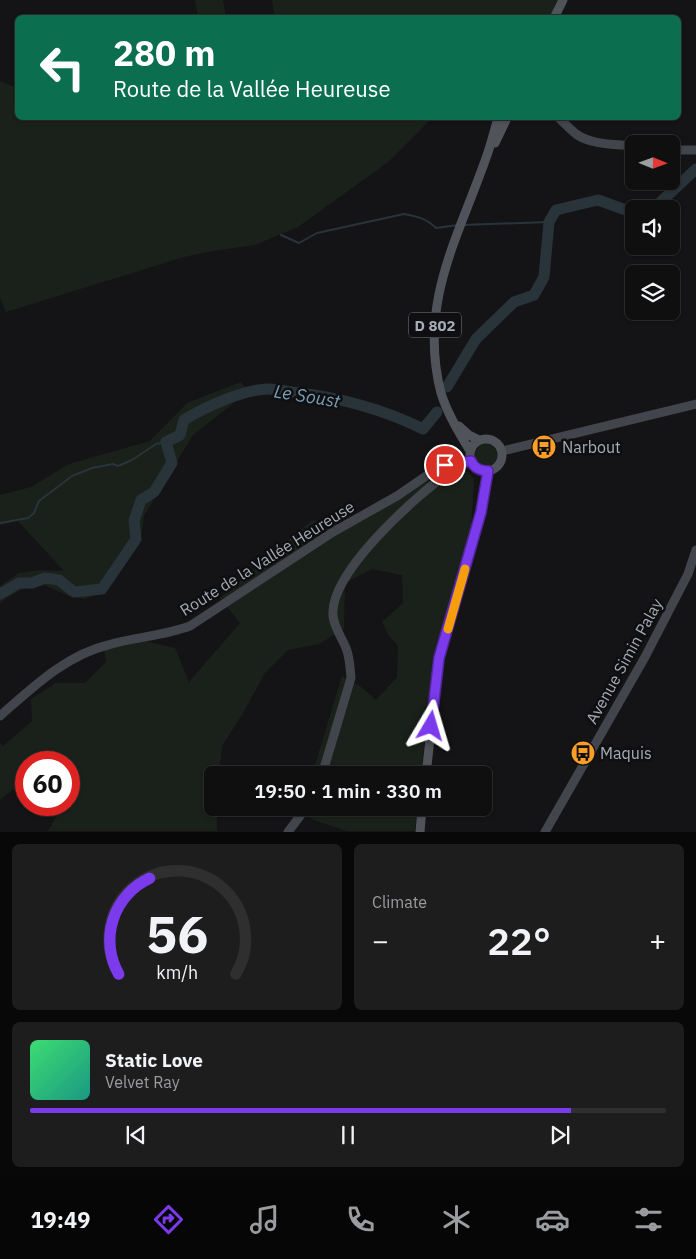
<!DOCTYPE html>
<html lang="en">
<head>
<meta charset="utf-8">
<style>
  body { margin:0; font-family:"IBM Plex Sans",sans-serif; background:#1d1d1e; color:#f1f3f6; height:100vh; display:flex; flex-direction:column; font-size:19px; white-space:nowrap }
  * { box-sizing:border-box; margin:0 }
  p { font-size:16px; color:#9b9c9f }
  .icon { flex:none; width:28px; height:28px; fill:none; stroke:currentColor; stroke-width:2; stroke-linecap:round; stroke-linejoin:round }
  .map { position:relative; height:832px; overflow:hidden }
  .side { display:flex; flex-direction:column; gap:12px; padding:12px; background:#080809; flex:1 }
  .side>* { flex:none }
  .hud { position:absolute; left:15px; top:15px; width:666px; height:105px; border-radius:8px; box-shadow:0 1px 4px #0004,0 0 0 1px #2f2f30; background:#0b6e4f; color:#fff; overflow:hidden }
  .needle { width:32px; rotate:91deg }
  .controls { position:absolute; left:625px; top:135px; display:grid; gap:10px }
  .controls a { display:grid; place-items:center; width:55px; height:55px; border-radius:8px; background:#0f0f10; box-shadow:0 1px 4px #0004,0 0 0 1px #2f2f30; font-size:25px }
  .speed { position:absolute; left:15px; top:751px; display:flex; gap:10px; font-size:25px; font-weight:700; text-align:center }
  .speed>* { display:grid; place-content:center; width:65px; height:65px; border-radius:50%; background:#0f0f10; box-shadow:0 1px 4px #0004,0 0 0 1px #2f2f30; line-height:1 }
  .speed .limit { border:8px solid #d22; background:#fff; color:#111 }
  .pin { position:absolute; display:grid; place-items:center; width:42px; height:42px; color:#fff; margin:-21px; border:2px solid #fff; border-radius:50%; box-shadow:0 1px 5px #0007 }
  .me { position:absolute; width:55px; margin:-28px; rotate:7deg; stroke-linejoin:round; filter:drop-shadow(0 0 4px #0008) }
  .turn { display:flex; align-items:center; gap:18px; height:105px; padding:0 15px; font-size:22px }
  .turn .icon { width:65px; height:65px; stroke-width:2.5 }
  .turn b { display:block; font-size:35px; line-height:42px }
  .big { font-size:38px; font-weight:600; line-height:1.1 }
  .side .card { flex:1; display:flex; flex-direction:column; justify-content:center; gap:8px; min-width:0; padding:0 18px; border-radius:8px; background:#1d1d1e }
  .side .dial { align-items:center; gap:0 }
  .dial svg { height:130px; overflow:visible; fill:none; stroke:#2f2f30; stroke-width:7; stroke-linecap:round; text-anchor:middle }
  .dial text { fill:#f1f3f6; stroke:none }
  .song { display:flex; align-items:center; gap:15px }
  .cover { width:60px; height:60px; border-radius:8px; background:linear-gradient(135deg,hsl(140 70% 55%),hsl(170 70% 35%)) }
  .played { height:5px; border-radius:2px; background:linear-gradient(90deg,#7c3aed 85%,#2f2f30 85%) }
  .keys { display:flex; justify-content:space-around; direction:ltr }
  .heat { display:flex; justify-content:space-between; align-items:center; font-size:28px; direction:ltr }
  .side .tiles { flex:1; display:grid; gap:12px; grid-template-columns:1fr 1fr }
  .card:last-child { grid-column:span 2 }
  .trip { position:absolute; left:204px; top:766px; width:288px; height:50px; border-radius:8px; background:#0f0f10; box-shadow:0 1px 4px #0004,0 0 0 1px #2f2f30; font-weight:600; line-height:50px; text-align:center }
  .dock { display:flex; height:80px; justify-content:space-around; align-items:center; background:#060606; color:#9b9c9f }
  .dock .icon { width:35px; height:35px }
  .dock .on { color:#7c3aed }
  .dock b { font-size:22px; color:#f1f3f6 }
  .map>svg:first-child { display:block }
  .green { fill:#1a211a }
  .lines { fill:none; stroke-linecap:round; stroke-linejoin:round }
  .stream { stroke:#29343a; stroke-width:2 }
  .river { stroke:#29343a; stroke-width:11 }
  .secondary { stroke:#42454b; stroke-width:9 }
  .primary { stroke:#50535a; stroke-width:9 }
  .route-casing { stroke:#51269a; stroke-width:12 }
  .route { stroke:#7c3aed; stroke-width:9 }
  .slow { stroke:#f59e0b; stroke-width:9 }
  .labels { text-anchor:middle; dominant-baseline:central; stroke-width:5; stroke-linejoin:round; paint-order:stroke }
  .shield { fill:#0f0f11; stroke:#787d85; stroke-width:1 }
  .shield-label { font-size:15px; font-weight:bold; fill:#a5acb7 }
  .poi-label { font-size:16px; fill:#a5acb7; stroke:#0f0f11; text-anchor:start }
  .street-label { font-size:16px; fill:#a5acb7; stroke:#0f0f11 }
  .water-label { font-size:18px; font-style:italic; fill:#799fb4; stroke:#0f0f11 }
</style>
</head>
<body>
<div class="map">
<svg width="696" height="832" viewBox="0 0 696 832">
  <rect width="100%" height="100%" fill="#141416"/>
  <!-- green -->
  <path class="green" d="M195,0H223L226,17H198Z
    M272,0H561L555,18L274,17Z
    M0,81L17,88L18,118H432L387,163L298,227L255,245L212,251L184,257L6,312L0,298Z
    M241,382L248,392L193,435L144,516L140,544L106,590L85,599L69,596L44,585L20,590L1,602L0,605V586L19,573L40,570L64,571L18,521L0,525V495L31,487L69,464L150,441L187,403Z
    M475 455a11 11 0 1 1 22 0a11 11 0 1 1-22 0Z
    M462,466L474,479L471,530L433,658L421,775H312L342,676L360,686L376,700L397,677L398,646L389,636L382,622L403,603L402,575L372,569L345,583L344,629L319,644L288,650L265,673L243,713L222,746L219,775H212V808H217V831H48L63,805H69V762H26V779L0,800V744L3,746L32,721L31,699L56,683H85L106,662L104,649L145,641L175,648L189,682L240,623L220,598L312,520L348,526L447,470Z
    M298,808H417L415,831H347L316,821L298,809Z"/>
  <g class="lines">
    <!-- stream -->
    <path class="stream" d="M463,225L549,222
      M281,235L299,243L317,233L404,214C417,216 427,219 436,228L458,225
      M0,523L28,518L34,513L39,501L72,476L92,468L113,464L118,466L132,460L156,444L166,442"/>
    <!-- river -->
    <path class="river" d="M653,209L696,169
      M447,387L476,339L514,302L534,295L544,277L549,222L556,210L598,200L634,213
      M0,594L19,583H32L45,578L59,580L74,592L102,589L136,539L134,521L141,500L154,492L172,463L166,442L180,435L184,420C205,407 244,389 269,389C277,389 284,391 292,392C336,397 383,409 423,429L437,412"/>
    <!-- secondary -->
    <path class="secondary" d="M559,118C564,123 570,129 576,134C591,145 616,144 634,146
      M671,150H696
      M502,451L696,404
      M0,716C32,688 66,655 108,645C135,637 163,636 190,626L333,532L397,496L429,474L445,465L471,461
      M322,775L351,678C350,668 350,658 346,648C342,638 334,627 333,616C329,573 415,497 448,473L451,468L452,464
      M288,832L306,808
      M545,832L645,657L688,574L696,550"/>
    <!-- primary -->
    <path class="primary" d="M554,18L563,0
      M495,143L507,118
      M459,426L469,435L479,440
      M470 455a16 16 0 1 1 32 0a16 16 0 1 1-32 0Z
      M470,451C459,433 447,413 441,393C418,304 458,238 486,158C491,145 494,131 498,118
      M426,775L439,658L481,512L488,471
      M420,832L422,808"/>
  </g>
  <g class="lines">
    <defs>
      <path id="route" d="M431,726L439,658L481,512L488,471C481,471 474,468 471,461L445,465"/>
    </defs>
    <!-- route casing -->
    <use href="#route" class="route-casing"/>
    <!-- route -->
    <use href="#route" class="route"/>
    <!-- slow -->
    <path class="slow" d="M448,629L465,569"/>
  </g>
  <!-- icons -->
  <defs>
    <symbol id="bus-disc" viewBox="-11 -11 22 22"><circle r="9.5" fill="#fb9d26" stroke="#0f0f11"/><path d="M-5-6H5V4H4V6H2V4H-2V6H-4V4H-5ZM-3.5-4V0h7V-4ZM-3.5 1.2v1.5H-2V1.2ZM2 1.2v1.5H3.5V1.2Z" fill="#111"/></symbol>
  </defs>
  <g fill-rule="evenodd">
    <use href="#bus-disc" x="530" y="433" width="28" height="28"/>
    <use href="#bus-disc" x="569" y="739" width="28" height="28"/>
  </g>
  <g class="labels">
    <!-- shield labels -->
    <rect class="shield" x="409" y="312.5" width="52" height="25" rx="4"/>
    <g class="shield-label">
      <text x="435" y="325">D 802</text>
    </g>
    <!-- poi labels -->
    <g class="poi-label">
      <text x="562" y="447">Narbout</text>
      <text x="600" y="753">Maquis</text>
    </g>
    <!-- street labels -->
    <g class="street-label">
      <text transform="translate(267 558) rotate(-32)">Route de la Vallée Heureuse</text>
      <text transform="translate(624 661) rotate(-61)">Avenue Simin Palay</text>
    </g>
    <!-- water labels -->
    <g class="water-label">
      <text transform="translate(307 396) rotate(9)">Le Soust</text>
    </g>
  </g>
</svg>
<div class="controls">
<a><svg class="needle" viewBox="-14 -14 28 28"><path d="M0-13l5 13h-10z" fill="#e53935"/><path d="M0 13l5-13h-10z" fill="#9b9c9f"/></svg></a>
<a><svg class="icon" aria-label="sound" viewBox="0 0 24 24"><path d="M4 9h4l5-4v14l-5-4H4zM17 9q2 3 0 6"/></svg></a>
<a><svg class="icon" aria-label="layers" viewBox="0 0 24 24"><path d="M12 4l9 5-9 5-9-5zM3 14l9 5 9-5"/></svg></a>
</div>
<div class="speed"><div class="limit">60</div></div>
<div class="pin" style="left:445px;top:465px;background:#d93025"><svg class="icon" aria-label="arrive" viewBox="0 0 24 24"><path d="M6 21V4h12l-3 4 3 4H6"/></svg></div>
<svg class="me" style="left:431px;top:726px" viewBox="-20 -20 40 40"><path d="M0-17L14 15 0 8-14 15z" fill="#7c3aed" stroke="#fff" stroke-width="4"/></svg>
<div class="trip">19:50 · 1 min · 330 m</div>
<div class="hud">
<div class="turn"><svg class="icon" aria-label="left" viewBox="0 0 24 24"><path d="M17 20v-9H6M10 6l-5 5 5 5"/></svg><div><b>280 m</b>Route de la Vallée Heureuse</div></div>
</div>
</div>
<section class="side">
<div class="tiles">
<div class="card dial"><svg viewBox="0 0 100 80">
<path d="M14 69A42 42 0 1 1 86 69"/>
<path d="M14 69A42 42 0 0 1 33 10" stroke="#7c3aed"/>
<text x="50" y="56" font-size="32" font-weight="700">56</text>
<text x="50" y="72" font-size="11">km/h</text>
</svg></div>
<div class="card"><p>Climate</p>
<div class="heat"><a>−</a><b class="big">22°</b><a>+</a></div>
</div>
<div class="card">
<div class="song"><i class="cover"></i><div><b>Static Love</b><p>Velvet Ray</p></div></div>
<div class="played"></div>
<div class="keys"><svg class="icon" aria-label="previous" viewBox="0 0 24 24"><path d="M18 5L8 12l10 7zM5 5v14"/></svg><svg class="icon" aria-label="pause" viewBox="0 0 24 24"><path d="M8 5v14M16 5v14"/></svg><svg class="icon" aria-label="next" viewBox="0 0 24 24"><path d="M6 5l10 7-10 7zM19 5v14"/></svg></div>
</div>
</div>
</section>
<nav class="dock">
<b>19:49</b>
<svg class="icon on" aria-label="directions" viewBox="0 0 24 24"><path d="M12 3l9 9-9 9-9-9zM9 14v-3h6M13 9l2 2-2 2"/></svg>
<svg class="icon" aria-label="music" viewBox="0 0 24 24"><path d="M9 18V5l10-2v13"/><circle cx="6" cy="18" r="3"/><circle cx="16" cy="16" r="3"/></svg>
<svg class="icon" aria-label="phone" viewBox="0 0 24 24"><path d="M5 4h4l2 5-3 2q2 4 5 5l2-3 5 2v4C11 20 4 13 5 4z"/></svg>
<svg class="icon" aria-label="climate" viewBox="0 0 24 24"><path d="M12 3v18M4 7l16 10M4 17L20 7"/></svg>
<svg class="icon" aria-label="car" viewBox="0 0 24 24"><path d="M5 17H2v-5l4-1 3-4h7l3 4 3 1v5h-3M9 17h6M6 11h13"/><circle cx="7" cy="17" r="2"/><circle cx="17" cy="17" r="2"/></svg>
<svg class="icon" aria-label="filters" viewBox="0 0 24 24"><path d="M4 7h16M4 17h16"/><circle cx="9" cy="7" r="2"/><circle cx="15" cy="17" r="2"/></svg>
</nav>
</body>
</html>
